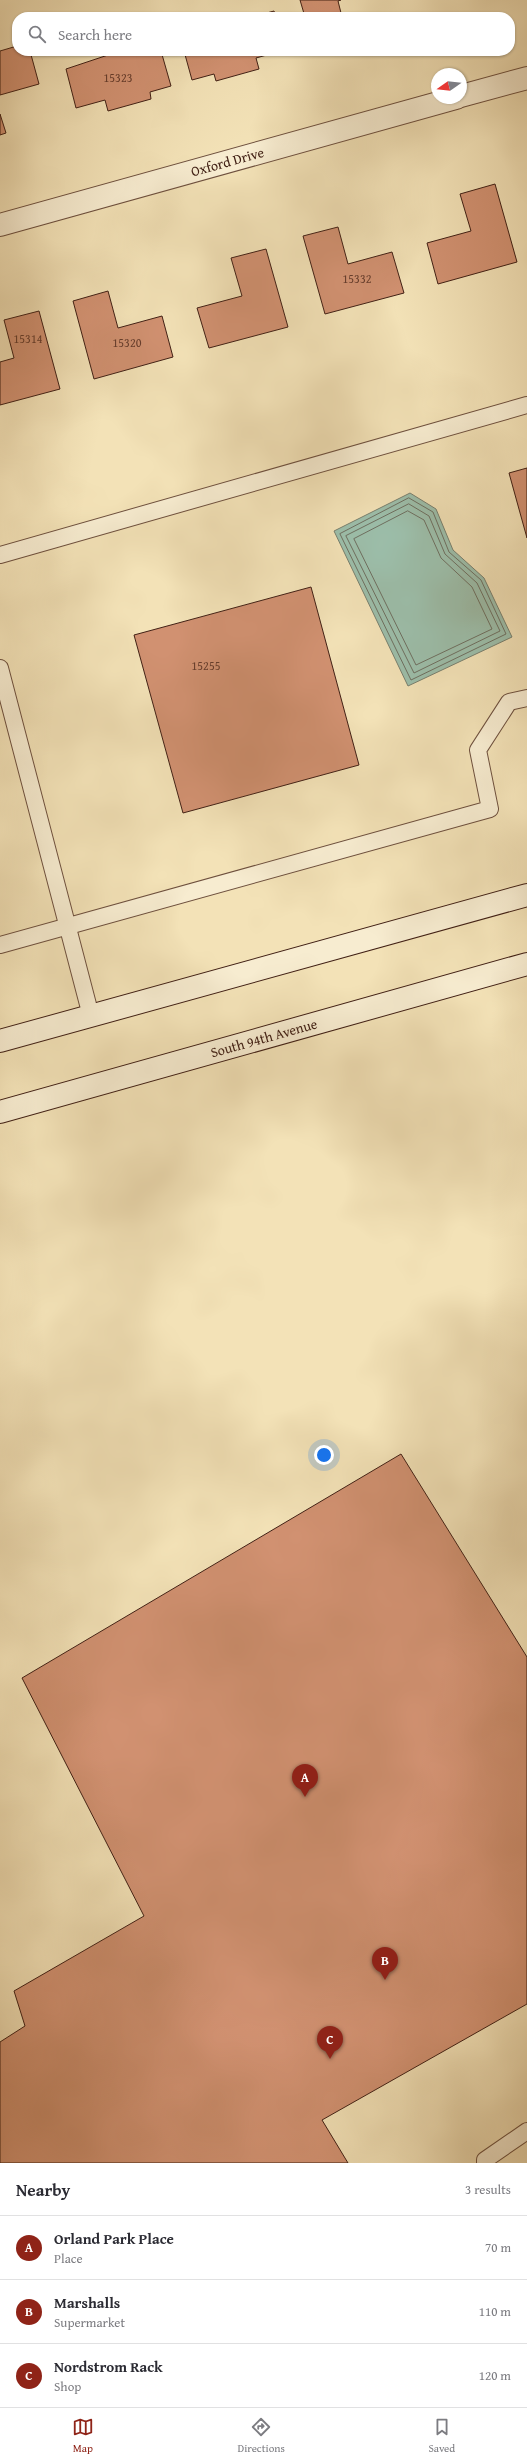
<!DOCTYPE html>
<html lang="en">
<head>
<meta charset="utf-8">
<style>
	:root { --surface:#fff; --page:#f2f2f3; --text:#2b2b33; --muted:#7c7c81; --line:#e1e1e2; --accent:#8f2418 }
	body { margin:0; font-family:"Gentium Book Plus",serif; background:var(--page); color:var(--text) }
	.compass { position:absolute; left:431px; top:68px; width:36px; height:36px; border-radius:50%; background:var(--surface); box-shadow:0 1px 3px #0004; rotate:256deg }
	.you { position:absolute; left:324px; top:1455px; width:14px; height:14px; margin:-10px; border:3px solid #fff; border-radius:50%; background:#1a73e8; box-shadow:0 0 0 6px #1a73e833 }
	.badge { display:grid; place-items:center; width:26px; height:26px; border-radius:50%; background:var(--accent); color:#fff; font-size:13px; font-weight:700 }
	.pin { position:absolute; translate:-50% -33px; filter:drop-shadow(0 1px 2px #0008) }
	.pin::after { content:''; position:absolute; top:21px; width:14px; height:12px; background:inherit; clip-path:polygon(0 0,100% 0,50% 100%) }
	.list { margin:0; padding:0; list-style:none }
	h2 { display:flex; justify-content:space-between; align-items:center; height:52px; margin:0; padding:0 16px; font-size:17px }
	h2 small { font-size:13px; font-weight:400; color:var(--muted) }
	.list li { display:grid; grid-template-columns:26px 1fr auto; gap:12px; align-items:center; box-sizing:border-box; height:64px; padding:0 16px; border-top:1px solid var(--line) }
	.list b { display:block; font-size:15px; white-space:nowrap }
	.list p { margin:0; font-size:13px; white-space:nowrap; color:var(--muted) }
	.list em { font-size:13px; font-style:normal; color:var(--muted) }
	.icon { flex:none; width:22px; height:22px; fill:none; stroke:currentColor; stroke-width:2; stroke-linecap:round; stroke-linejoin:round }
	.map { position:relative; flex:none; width:527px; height:2163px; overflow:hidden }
	.search { position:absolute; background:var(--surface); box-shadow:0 1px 3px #0004; left:12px; right:12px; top:12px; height:44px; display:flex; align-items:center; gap:10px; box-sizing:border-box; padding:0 14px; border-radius:16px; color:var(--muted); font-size:15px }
	.sheet { height:244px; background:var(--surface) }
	nav { display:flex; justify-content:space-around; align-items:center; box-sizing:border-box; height:56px; border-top:1px solid var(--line); background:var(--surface); font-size:11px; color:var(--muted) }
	nav a { display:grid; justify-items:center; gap:2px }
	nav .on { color:var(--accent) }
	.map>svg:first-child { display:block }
</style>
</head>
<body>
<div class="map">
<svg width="527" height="2163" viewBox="0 0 527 2163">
	<rect width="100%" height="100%" fill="#f3e2b7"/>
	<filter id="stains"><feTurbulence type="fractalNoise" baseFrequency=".005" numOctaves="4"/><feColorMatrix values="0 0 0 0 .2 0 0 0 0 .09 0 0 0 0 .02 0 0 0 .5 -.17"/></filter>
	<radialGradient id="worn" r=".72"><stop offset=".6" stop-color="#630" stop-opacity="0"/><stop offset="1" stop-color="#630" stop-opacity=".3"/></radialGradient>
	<path fill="#9cbeaa" stroke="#787f6e" d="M 410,493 L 436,509 L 453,550 L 484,578 L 512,637 L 408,686 L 334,531 Z"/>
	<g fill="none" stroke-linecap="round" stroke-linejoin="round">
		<g stroke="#6e6f60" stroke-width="1">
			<path d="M 409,498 L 433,512 L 449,552 L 481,580 L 506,634 L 411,680 L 340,534 Z"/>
			<path d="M 409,504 L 429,516 L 445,554 L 477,583 L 500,631 L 414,673 L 346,536 Z"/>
			<path d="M 408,511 L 424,520 L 441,558 L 472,587 L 492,629 L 416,665 L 354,539 Z"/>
		</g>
	</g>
	<g fill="#d19171" stroke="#412015">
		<path d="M 300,0 L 341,0 L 338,1 L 342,17 L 305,17 Z"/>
		<path d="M 274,11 L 276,17 L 252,17 Z"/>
		<path d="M 17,46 L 17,51 L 30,51 L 39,84 L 0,95 L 0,51 Z"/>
		<path d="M 120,51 L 161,51 L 171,86 L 150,92 L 151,99 L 108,111 L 105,100 L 76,108 L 66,69 Z"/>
		<path d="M 184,51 L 281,51 L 256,58 L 259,69 L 216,81 L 214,74 L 192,80 Z"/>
		<path d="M 0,114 L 6,133 L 0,135 Z"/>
		<path d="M 495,184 L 517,262 L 438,284 L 427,243 L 471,231 L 460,194 Z"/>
		<path d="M 338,227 L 348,264 L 392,252 L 404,293 L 325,314 L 303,236 Z"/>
		<path d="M 266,249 L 288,327 L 209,348 L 197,308 L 242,296 L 231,258 Z"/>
		<path d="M 108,291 L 118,328 L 162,316 L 173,357 L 94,379 L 73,301 Z"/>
		<path d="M 39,311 L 60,389 L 0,405 L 0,362 L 14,358 L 4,320 Z"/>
		<path d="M 527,468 L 527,538 L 509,473 Z"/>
		<path d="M 311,587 L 359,765 L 183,813 L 134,635 Z"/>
		<path d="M 401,1454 L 527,1657 L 527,2004 L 322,2120 L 348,2163 L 0,2163 L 0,2042 L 25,2026 L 14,1991 L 144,1916 L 22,1678 Z"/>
	</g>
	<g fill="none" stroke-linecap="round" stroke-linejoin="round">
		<defs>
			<g id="lane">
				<path d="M 0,555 L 527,405"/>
				<path d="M 0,668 L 91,1016"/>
				<path d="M 0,945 L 490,809 L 478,750 L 509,702 L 527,698"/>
				<path d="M 485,2163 L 485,2160 L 527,2131"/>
			</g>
			<g id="street">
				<path d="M 461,96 L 527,78"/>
				<path id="s1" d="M 0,225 L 456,98"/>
			</g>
			<g id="secondary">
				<path d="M 0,1041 L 527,895"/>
				<path id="s2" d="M 0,1112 L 527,964"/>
			</g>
		</defs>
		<use href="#lane" stroke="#6e503e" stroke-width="18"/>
		<use href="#street" stroke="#6e503e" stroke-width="24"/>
		<use href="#secondary" stroke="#412015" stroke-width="24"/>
		<use href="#lane" stroke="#f7ecd0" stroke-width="16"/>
		<use href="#street" stroke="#f7ecd0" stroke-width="22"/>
		<use href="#secondary" stroke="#f7ecd0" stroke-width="22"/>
	</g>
	<g text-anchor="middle" stroke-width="3" stroke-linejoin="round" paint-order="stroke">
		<g font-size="12" fill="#653c2c">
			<text x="118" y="82">15323</text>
			<text x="357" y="283">15332</text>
			<text x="28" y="343">15314</text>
			<text x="127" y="347">15320</text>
			<text x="206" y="670">15255</text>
		</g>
		<g font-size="14" fill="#412015" stroke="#f7ecd0">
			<text dy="5" stroke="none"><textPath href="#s1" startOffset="236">Oxford Drive</textPath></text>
			<text dy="5" stroke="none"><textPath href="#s2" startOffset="274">South 94th Avenue</textPath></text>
		</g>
	</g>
	<rect width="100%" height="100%" filter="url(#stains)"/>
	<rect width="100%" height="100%" fill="url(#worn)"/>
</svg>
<svg class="compass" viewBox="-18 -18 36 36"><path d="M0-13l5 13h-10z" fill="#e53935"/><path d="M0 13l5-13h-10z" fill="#7c7c81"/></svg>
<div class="you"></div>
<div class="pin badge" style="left:305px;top:1797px">A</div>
<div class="pin badge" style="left:385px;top:1980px">B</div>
<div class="pin badge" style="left:330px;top:2059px">C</div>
<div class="search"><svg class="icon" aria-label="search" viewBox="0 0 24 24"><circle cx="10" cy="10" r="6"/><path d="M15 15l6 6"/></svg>Search here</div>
</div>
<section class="sheet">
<h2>Nearby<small>3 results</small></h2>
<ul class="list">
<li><span class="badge">A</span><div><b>Orland Park Place</b><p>Place</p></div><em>70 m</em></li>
<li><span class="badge">B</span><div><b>Marshalls</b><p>Supermarket</p></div><em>110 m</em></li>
<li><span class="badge">C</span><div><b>Nordstrom Rack</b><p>Shop</p></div><em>120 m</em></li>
</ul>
</section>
<nav>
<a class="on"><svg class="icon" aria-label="map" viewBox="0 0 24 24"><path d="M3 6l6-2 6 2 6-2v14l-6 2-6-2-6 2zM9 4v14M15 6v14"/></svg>Map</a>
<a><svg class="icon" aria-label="directions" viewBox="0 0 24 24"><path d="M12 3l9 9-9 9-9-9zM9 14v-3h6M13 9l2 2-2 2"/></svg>Directions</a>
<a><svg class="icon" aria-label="saved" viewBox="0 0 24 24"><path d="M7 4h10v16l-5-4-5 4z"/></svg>Saved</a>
</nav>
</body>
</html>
